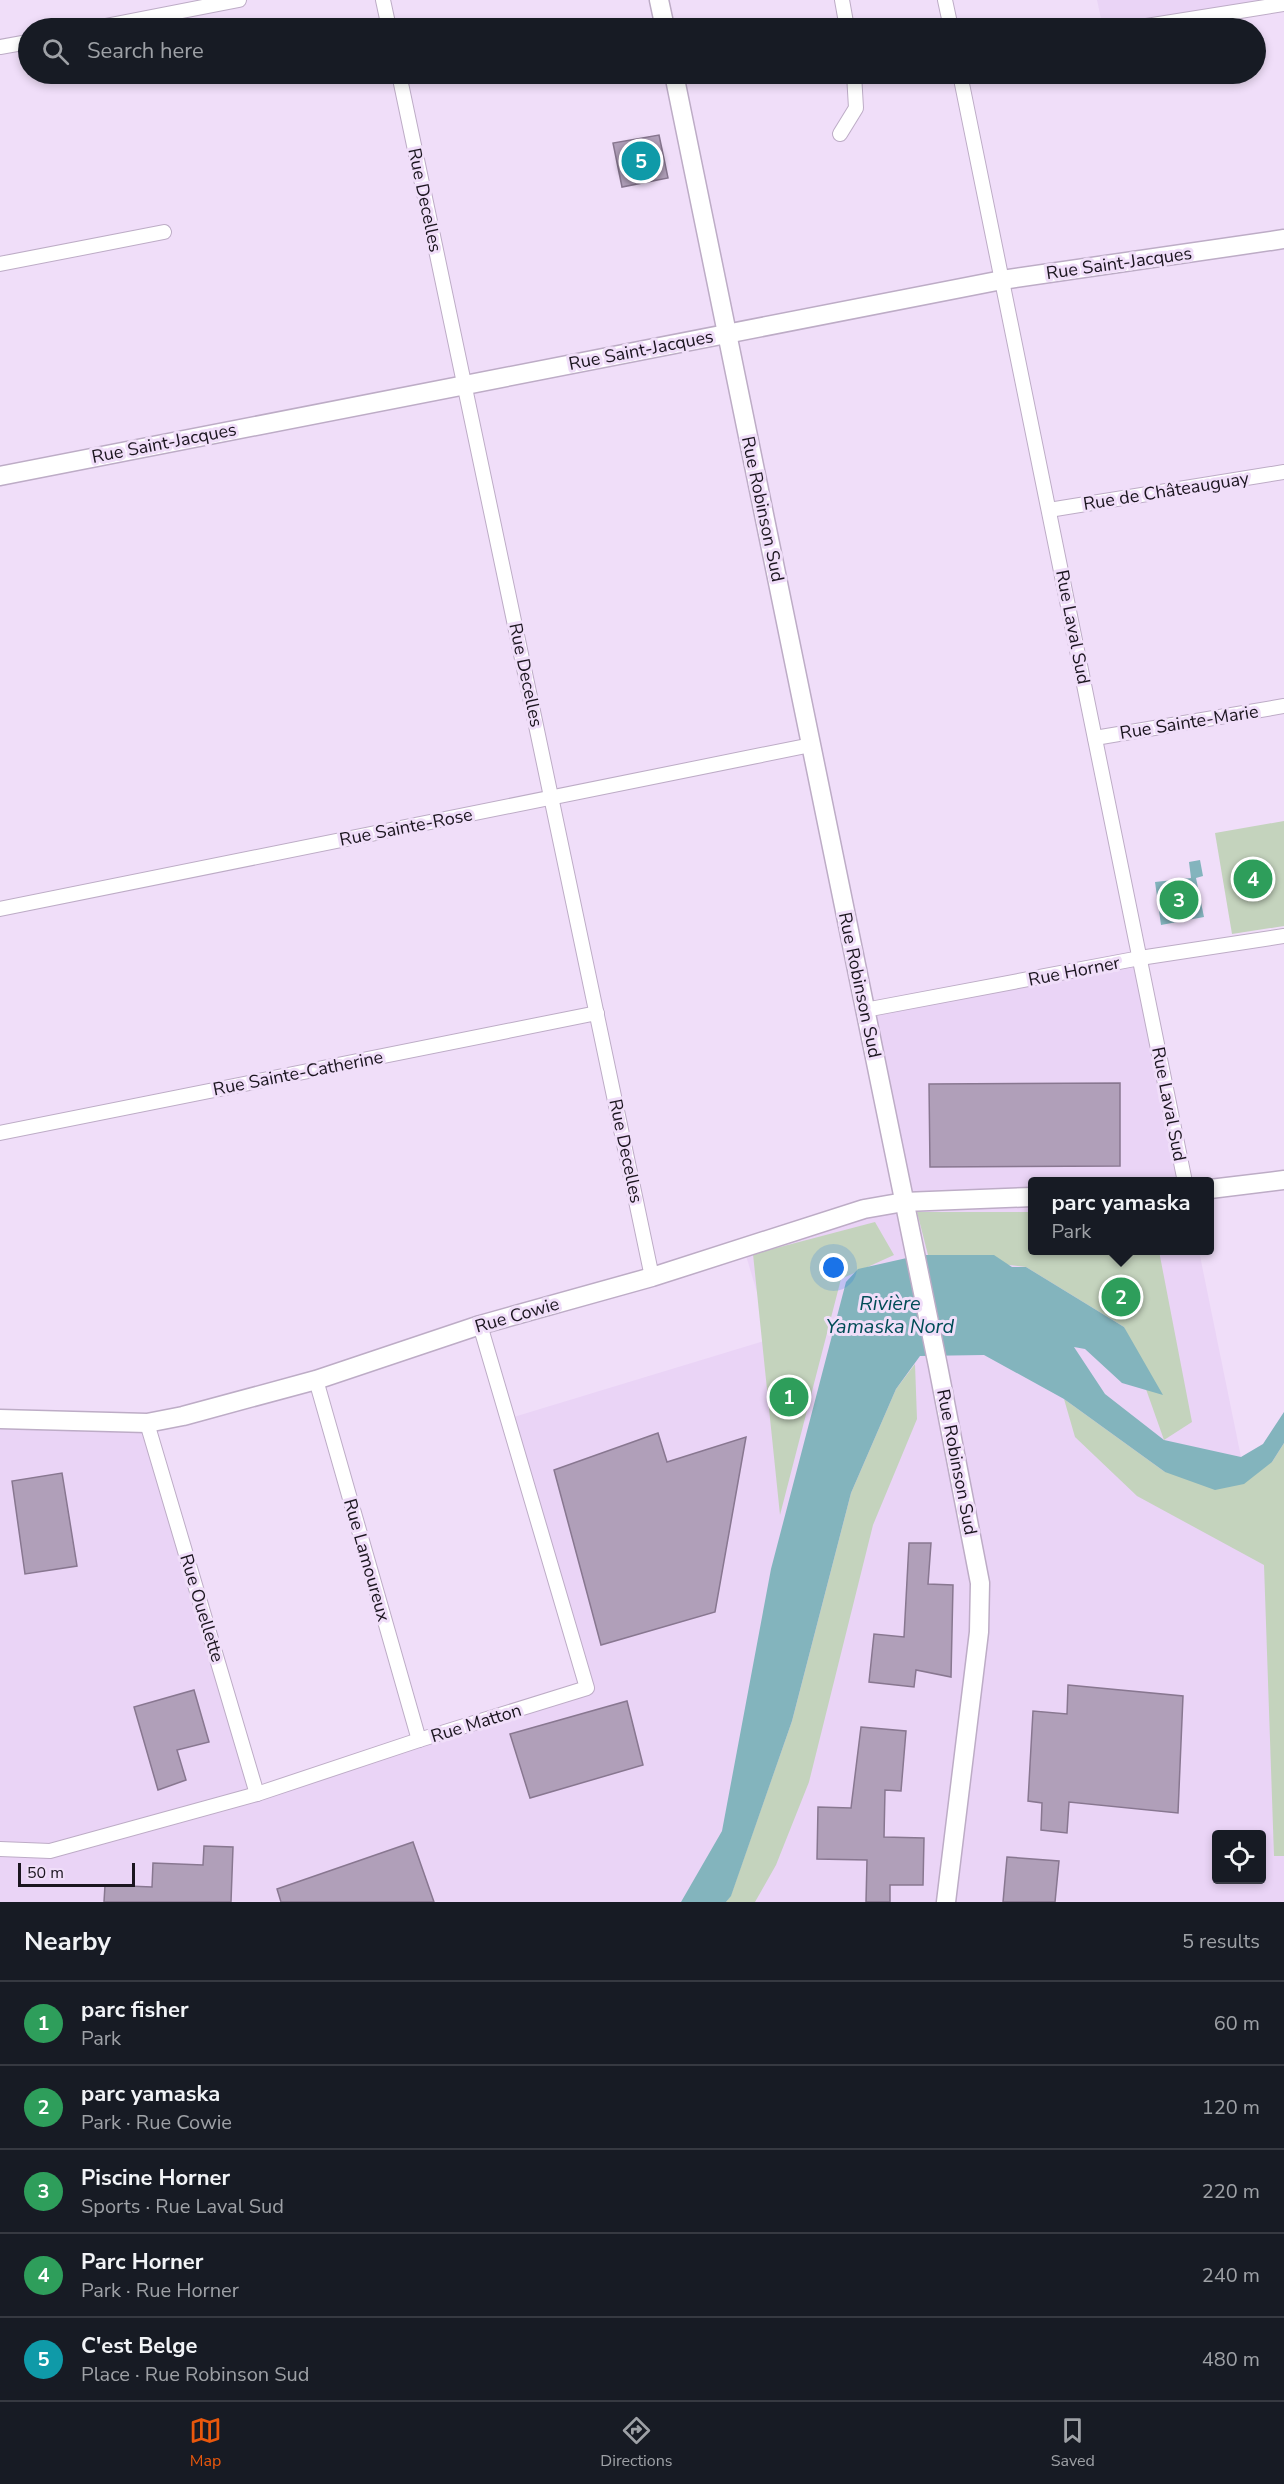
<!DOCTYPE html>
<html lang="en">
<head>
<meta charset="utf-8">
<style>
	:root { --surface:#171b24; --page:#20242c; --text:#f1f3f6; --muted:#9ea1a6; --line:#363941; --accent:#ea580c }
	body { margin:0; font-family:"Nunito Sans",sans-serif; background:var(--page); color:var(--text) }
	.controls { position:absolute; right:18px; bottom:18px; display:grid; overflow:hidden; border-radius:6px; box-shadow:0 3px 9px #0003 }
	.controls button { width:54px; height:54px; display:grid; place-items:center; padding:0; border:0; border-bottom:2px solid var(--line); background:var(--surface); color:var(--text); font:30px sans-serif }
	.scale { position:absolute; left:18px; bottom:15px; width:117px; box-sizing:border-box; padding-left:6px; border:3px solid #1b151f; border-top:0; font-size:16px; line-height:21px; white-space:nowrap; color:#1b151f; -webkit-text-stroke:4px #f0def9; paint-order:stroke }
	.you { position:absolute; left:834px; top:1268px; width:21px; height:21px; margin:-15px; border:4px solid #fff; border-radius:50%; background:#1a73e8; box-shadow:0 0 0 9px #1a73e833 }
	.badge { display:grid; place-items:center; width:39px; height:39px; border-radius:50%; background:var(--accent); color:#fff; font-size:20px; font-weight:700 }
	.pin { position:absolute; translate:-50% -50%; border:3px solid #fff; box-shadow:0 2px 6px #0006 }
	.popup { position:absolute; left:1028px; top:1177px; width:186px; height:78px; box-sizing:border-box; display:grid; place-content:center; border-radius:6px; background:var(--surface); filter:drop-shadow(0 2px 4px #0005); font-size:20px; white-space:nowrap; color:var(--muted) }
	.popup b { font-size:22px; color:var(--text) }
	.popup::after { content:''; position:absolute; left:50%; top:100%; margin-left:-12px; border:12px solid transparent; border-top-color:var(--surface) }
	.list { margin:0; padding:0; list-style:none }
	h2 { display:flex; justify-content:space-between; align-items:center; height:78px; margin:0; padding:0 24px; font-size:26px }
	h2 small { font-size:20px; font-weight:400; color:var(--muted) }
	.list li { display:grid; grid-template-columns:39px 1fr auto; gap:18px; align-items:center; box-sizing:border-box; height:84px; padding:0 24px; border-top:2px solid var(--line) }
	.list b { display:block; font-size:22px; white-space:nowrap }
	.list p { margin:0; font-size:20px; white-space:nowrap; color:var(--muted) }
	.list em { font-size:20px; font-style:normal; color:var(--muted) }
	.icon { flex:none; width:33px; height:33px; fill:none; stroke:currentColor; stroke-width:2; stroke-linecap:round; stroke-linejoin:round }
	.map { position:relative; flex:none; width:1284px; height:1902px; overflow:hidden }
	.search { position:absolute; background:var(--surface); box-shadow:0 3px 9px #0003; left:18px; right:18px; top:18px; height:66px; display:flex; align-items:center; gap:15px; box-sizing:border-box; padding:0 21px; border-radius:33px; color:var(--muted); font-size:22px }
	.sheet { height:498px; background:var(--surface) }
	nav { display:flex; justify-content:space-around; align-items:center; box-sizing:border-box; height:84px; border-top:2px solid var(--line); background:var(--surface); font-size:16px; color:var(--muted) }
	nav a { display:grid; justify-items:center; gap:3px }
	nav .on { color:var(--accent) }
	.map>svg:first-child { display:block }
</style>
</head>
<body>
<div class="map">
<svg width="1284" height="1902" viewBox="0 0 1284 1902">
	<rect width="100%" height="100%" fill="#f0def9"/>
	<g fill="#ead4f6" fill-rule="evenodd">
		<path d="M 1097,0 L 1284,0 L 1134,28 L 1103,28 Z"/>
		<path d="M 1140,958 L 1185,1181 L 1032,1182 L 1032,1250 L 1199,1251 L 1241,1457 L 1263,1444 L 1284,1412 L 1284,1902 L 0,1902 L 0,1419 L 147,1423 L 257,1794 L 587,1688 L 507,1419 L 771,1339 L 744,1249 L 904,1202 L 865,1010 ZM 1216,1834 L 1262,1834 L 1262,1880 L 1216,1880 Z"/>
	</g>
	<g fill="#c4d3bd">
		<path d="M 1284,821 L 1284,926 L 1232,934 L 1215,833 Z"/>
		<path d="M 917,1212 L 1032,1212 L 1032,1250 L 1159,1251 L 1192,1422 L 1164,1440 L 1124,1327 L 1026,1267 L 928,1255 Z"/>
		<path d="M 875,1222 L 894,1255 L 841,1279 L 780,1515 L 753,1254 Z"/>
		<path d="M 915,1364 L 917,1419 L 873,1525 L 809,1782 L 776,1865 L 755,1902 L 726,1902 L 731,1895 L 792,1721 L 851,1493 L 896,1389 Z"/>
		<path d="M 1064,1399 L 1165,1472 L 1272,1462 L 1284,1443 L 1284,1856 L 1274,1856 L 1264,1565 L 1137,1496 L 1075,1437 Z"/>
	</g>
	<g fill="#83b4bd">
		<path d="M 1200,860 L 1203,876 L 1196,878 L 1204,917 L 1161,925 L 1155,882 L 1191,878 L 1189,862 Z"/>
		<path d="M 920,1255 L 994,1255 L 1012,1267 L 1026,1267 L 1124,1327 L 1163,1395 L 1122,1383 L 1085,1349 L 1074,1347 L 1105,1394 L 1164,1440 L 1241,1457 L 1263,1444 L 1284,1412 L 1284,1443 L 1272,1462 L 1244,1484 L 1215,1490 L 1165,1472 L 1064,1399 L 984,1355 L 920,1356 L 896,1389 L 851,1493 L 792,1721 L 731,1896 L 726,1902 L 681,1902 L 722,1831 L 771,1569 L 846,1282 L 858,1269 Z"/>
	</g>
	<g fill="#b09fb9" stroke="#887790" stroke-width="1.5">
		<path d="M 659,135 L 668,178 L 622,187 L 613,143 Z"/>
		<path d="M 1120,1083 L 1120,1166 L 930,1167 L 929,1084 Z"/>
		<path d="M 658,1433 L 667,1462 L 746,1437 L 715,1612 L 601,1645 L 554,1470 Z"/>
		<path d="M 62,1473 L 77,1566 L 25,1574 L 12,1481 Z"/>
		<path d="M 909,1543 L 931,1543 L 928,1584 L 953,1585 L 951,1677 L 916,1670 L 914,1687 L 869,1682 L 874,1634 L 904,1637 Z"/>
		<path d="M 1068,1685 L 1183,1696 L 1178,1813 L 1069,1802 L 1067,1833 L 1041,1830 L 1042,1803 L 1028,1801 L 1033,1711 L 1067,1714 Z"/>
		<path d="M 194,1690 L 209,1742 L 177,1750 L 186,1780 L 158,1790 L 134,1707 Z"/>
		<path d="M 627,1701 L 643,1765 L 530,1798 L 510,1734 Z"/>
		<path d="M 861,1727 L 906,1731 L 901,1791 L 885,1790 L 884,1837 L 924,1838 L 923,1885 L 890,1885 L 890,1902 L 866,1902 L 867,1860 L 817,1859 L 818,1807 L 851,1808 Z"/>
		<path d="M 413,1842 L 434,1902 L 281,1902 L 277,1889 Z"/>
		<path d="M 204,1846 L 233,1847 L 231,1902 L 104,1902 L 105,1885 L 152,1887 L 153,1863 L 203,1865 Z"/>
		<path d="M 1007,1857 L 1059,1861 L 1055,1902 L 1003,1902 Z"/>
	</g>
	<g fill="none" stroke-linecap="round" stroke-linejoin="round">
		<defs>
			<g id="street">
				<path d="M 383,0 L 389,28"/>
				<path d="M 842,0 L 847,28"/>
				<path d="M 945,0 L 951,28"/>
				<path d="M 95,28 L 239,0"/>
				<path d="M 1134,28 L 1284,4"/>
				<path d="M 0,47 L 28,42"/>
				<path d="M 399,74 L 652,1277"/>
				<path d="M 960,74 L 1185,1182"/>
				<path d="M 840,134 L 856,108 L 854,74"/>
				<path d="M 0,264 L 164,232"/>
				<path d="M 1049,510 L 1284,472"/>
				<path d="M 1095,738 L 1284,706"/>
				<path d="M 0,909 L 811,745"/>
				<path d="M 865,1010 L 1140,958 L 1284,936"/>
				<path d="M 0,1133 L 597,1013"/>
				<path d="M 316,1380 L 419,1740"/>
				<path d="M 147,1423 L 257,1794"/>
				<path d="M 0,1849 L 50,1851 L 257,1794 L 419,1740 L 587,1688 L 480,1325"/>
			</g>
			<g id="secondary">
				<path d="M 659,0 L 665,28"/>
				<path d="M 674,74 L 938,1366 L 980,1583 L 979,1632 L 946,1902"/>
				<path d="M 0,476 L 1002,280 L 1284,239"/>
				<path d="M 1210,1189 L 1284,1180"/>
				<path d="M 0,1419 L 147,1423 L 183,1416 L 316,1380 L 480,1325 L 652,1277 L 864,1209 L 904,1202 L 1032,1197"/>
			</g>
		</defs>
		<use href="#street" stroke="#bdacc6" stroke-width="16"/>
		<use href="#secondary" stroke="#bdacc6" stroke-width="21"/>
		<use href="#street" stroke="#fff" stroke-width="14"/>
		<use href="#secondary" stroke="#fff" stroke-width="18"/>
	</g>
	<g text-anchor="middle" stroke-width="6" stroke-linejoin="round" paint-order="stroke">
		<g font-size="18" fill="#1b151f" stroke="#f0def9">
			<text transform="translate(425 200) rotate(78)" y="6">Rue Decelles</text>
			<text transform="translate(1119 263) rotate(-8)" y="6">Rue Saint-Jacques</text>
			<text transform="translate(641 350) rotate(-11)" y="6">Rue Saint-Jacques</text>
			<text transform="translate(164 443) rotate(-11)" y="6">Rue Saint-Jacques</text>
			<text transform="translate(1166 491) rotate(-9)" y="6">Rue de Châteauguay</text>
			<text transform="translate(763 509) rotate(78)" y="6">Rue Robinson Sud</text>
			<text transform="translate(1073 627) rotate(79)" y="6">Rue Laval Sud</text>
			<text transform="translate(526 675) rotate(78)" y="6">Rue Decelles</text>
			<text transform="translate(1189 722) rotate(-9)" y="6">Rue Sainte-Marie</text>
			<text transform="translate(406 827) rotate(-11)" y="6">Rue Sainte-Rose</text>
			<text transform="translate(1074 971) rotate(-11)" y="6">Rue Horner</text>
			<text transform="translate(860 985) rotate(78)" y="6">Rue Robinson Sud</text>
			<text transform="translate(298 1073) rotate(-11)" y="6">Rue Sainte-Catherine</text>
			<text transform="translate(1169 1104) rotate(79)" y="6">Rue Laval Sud</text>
			<text transform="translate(626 1151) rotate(78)" y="6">Rue Decelles</text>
			<text transform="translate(517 1315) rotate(-16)" y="6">Rue Cowie</text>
			<text transform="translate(957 1462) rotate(79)" y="6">Rue Robinson Sud</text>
			<text transform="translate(367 1560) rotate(74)" y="6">Rue Lamoureux</text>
			<text transform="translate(202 1608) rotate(73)" y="6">Rue Ouellette</text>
			<text transform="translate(476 1723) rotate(-17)" y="6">Rue Matton</text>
		</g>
		<g font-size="20" font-style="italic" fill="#004c56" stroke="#f0def9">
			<text x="890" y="1310">Rivière<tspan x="890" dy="23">Yamaska Nord</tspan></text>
		</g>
	</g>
</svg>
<div class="controls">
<button><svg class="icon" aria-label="locate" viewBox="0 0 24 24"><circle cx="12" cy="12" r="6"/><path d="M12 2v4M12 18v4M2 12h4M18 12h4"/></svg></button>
</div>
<div class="scale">50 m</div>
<div class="you"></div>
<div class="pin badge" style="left:789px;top:1397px;background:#2e9e5b">1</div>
<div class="pin badge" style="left:1121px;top:1297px;background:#2e9e5b">2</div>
<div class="popup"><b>parc yamaska</b>Park</div>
<div class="pin badge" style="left:1179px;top:900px;background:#2e9e5b">3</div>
<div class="pin badge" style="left:1253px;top:879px;background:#2e9e5b">4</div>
<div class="pin badge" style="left:641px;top:161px;background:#0f9aa8">5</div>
<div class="search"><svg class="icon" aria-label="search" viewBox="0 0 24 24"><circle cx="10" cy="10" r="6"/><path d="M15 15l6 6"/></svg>Search here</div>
</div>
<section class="sheet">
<h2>Nearby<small>5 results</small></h2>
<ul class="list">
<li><span class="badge" style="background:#2e9e5b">1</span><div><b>parc fisher</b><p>Park</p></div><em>60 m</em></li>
<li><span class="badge" style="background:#2e9e5b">2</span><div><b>parc yamaska</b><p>Park · Rue Cowie</p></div><em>120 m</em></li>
<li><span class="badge" style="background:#2e9e5b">3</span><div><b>Piscine Horner</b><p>Sports · Rue Laval Sud</p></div><em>220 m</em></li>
<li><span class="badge" style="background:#2e9e5b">4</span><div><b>Parc Horner</b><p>Park · Rue Horner</p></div><em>240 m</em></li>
<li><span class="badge" style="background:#0f9aa8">5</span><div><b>C'est Belge</b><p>Place · Rue Robinson Sud</p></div><em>480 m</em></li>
</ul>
</section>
<nav>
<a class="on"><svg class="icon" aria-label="map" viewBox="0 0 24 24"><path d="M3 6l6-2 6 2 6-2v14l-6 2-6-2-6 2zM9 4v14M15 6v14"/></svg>Map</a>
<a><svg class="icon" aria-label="directions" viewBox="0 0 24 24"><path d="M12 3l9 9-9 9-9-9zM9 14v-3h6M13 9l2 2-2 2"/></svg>Directions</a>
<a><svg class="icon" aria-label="saved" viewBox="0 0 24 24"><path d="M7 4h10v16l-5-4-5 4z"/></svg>Saved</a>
</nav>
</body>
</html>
